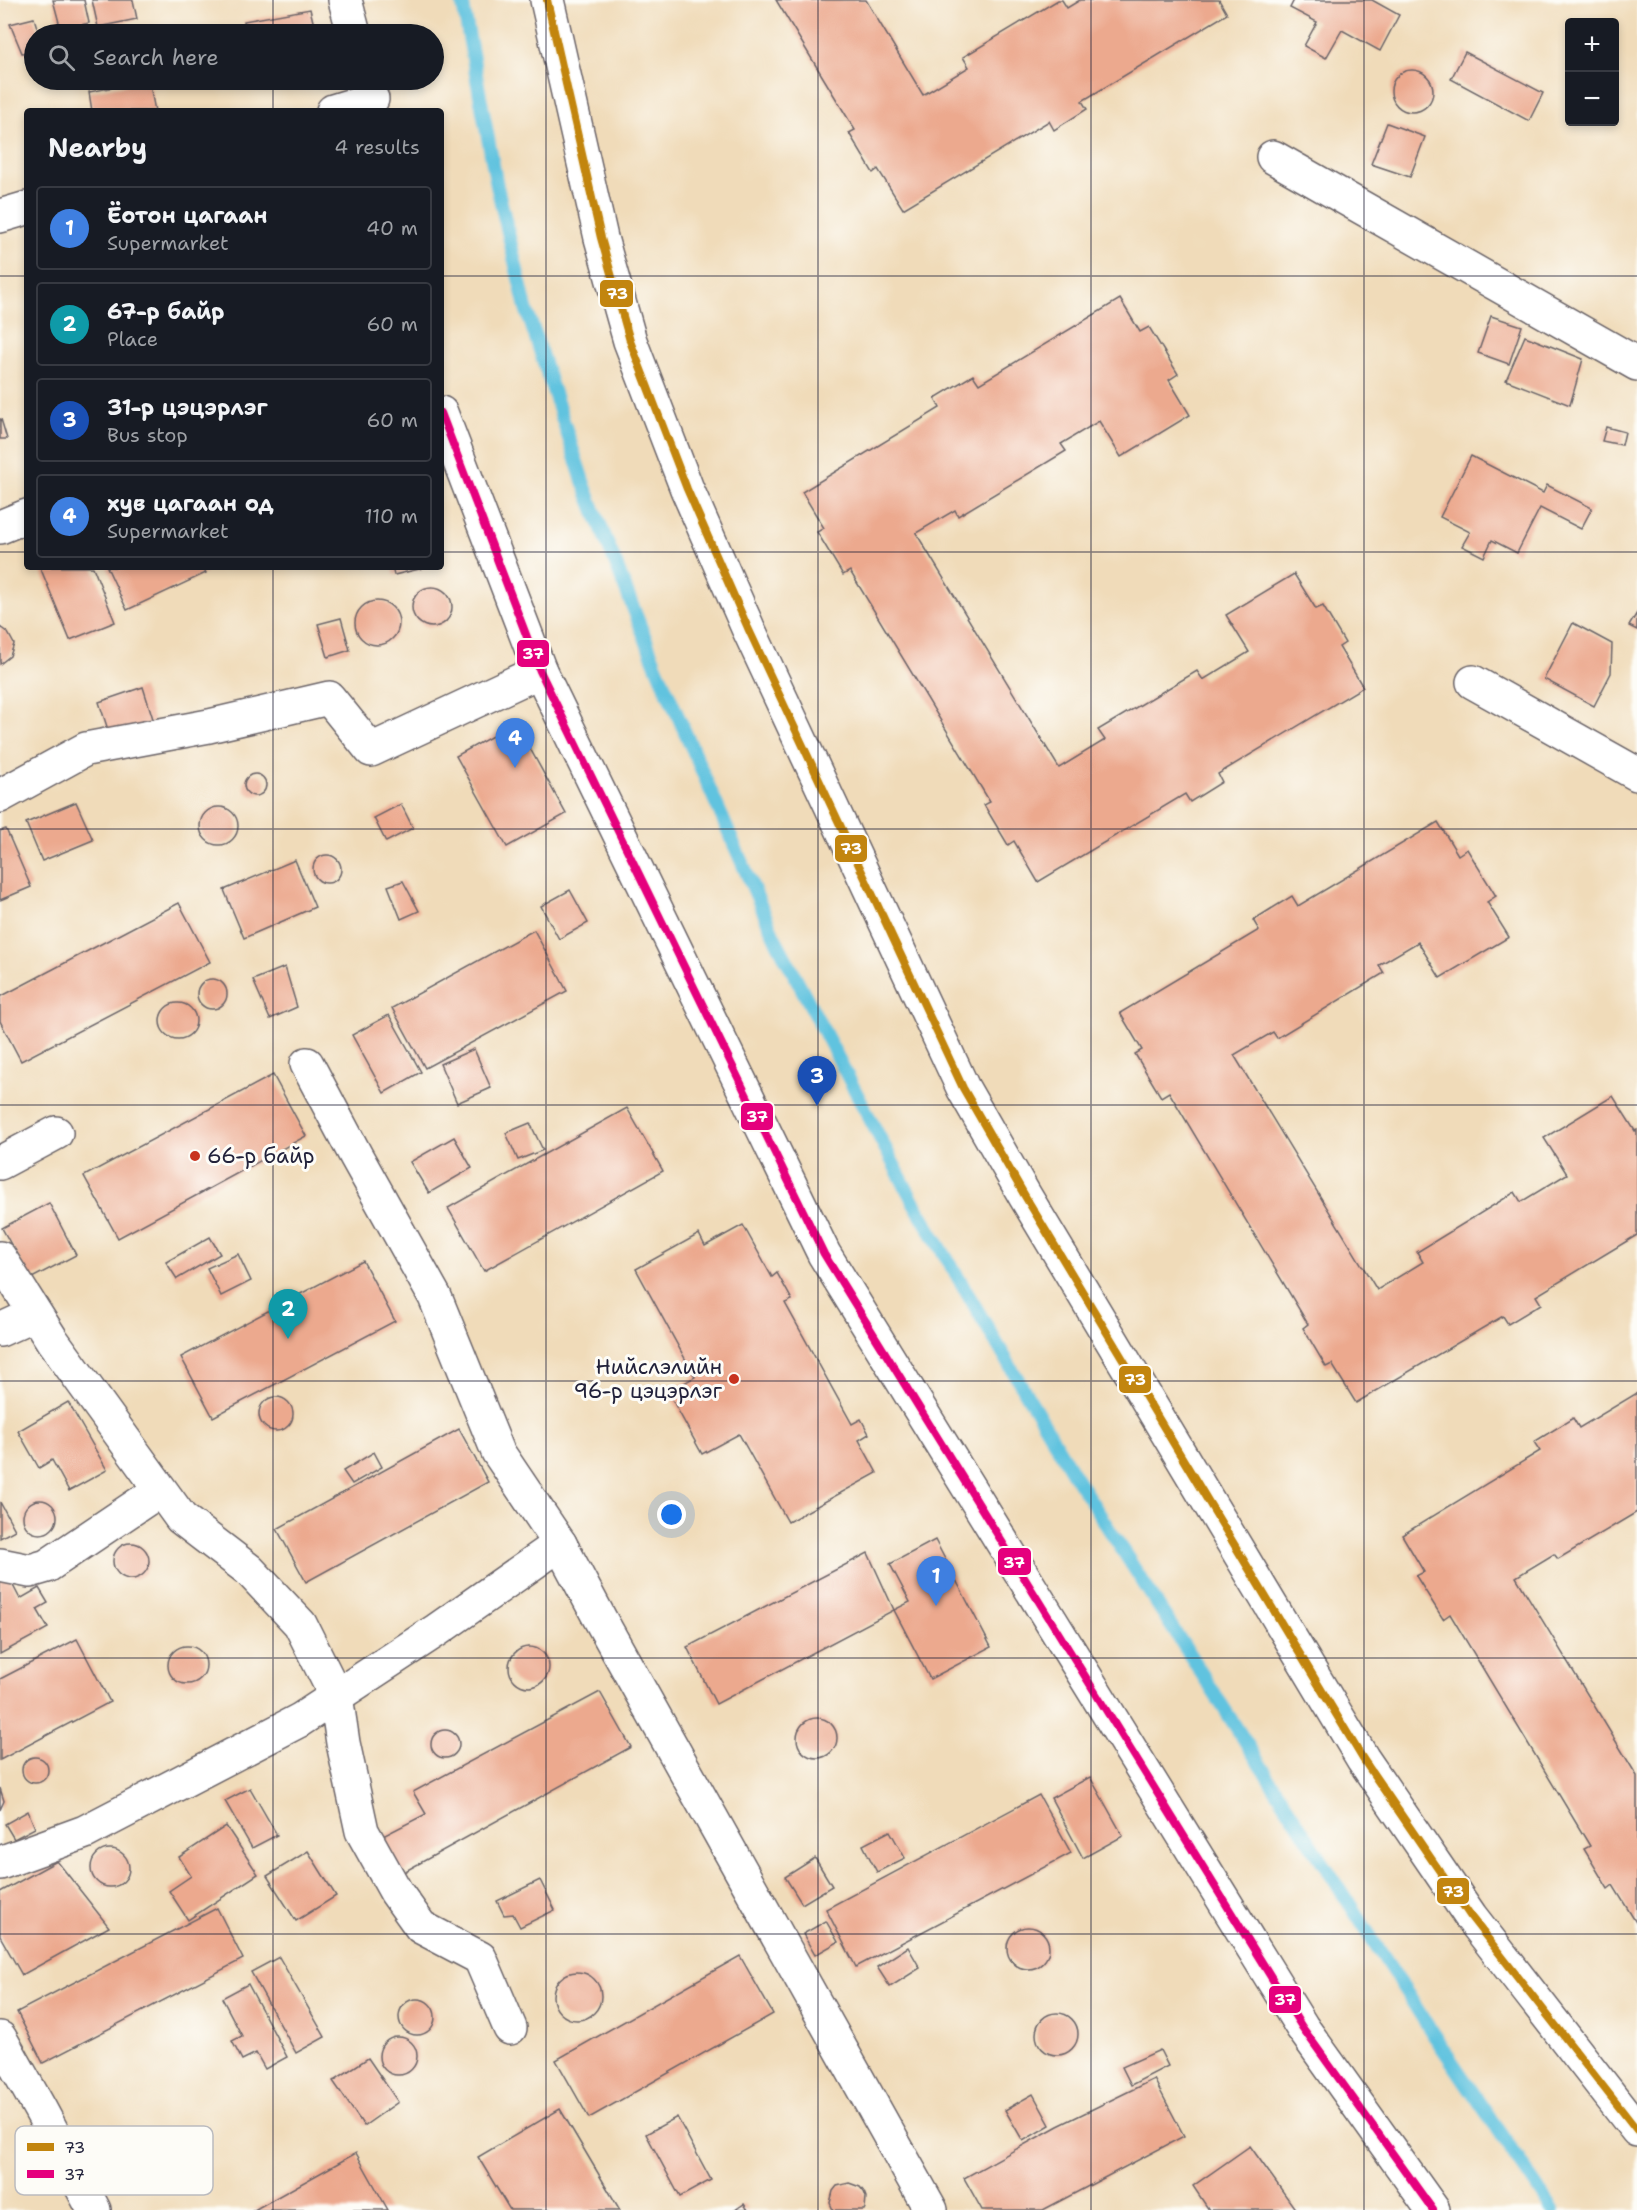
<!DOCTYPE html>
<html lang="en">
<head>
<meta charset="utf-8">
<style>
	:root { --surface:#171b24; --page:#20242c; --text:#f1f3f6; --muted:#9ea1a6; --line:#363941; --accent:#c8321e }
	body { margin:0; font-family:"Shantell Sans",sans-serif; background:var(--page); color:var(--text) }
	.controls { position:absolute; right:18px; top:18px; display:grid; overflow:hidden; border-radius:6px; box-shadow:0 3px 9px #0003 }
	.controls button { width:54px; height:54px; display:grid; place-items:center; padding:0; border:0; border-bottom:2px solid var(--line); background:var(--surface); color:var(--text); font:30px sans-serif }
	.you { position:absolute; left:672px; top:1515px; width:21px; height:21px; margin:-15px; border:4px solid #fff; border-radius:50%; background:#1a73e8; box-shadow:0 0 0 9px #1a73e833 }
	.badge { display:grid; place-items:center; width:39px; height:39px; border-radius:50%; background:var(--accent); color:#fff; font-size:20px; font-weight:700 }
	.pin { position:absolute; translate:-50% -50px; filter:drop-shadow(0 2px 3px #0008) }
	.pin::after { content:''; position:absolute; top:32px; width:21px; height:18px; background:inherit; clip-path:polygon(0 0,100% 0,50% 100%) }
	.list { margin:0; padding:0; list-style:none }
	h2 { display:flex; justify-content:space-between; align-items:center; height:78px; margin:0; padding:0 24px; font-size:26px }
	h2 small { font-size:20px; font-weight:400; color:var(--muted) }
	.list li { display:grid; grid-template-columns:39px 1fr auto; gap:18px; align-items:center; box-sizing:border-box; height:84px; margin:0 12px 12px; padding:0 12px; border:2px solid var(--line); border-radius:6px }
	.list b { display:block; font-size:22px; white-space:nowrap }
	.list p { margin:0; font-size:20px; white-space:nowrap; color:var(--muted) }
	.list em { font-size:20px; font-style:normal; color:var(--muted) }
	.icon { flex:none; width:33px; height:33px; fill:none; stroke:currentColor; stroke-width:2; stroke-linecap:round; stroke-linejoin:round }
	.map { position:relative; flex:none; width:1637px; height:2210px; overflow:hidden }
	.search { position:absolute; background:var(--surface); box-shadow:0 3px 9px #0003; left:24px; top:24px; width:420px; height:66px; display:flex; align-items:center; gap:15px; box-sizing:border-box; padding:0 21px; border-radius:33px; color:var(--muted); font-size:22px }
	.panel { position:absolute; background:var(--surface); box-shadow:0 3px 9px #0003; left:24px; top:108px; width:420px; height:462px; border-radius:6px }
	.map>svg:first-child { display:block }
</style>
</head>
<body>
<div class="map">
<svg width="1637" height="2210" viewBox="0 0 1637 2210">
	<rect width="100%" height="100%" fill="#fdfcf7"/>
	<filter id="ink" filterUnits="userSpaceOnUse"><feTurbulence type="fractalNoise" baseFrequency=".0167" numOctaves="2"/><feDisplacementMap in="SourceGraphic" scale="12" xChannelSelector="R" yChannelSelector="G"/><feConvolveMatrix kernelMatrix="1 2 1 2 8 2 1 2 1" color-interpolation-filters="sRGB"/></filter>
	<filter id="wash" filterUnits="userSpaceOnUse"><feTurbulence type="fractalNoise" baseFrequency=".008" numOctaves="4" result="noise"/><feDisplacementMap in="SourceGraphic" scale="24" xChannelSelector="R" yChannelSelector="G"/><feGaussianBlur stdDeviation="1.35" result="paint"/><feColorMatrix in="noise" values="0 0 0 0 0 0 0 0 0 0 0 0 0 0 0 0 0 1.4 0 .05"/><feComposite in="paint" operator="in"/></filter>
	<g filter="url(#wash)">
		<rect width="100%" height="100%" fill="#f0dbb9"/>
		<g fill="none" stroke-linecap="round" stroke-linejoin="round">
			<path stroke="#61c3df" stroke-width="14" d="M 462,0 L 497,186 L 526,308 L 584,484 L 657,668 L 774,936 L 913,1201 L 1073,1473 L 1433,2034 L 1553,2210"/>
		</g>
		<g id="blocks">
			<g fill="#eca98e">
				<path d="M 53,0 L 84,0 L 89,23 L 61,30 Z"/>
				<path d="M 92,0 L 133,0 L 137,19 L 98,27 Z"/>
				<path d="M 776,0 L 866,0 L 923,95 L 969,67 L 963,57 L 1058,0 L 1062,0 L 1067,8 L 1080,0 L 1219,0 L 1227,14 L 1082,101 L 1087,109 L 1054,130 L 1049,121 L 903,209 L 878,169 L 873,173 L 849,133 L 855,130 Z"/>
				<path d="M 1294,0 L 1372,0 L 1399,15 L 1380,51 L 1342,30 L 1326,58 L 1304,46 L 1317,22 L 1290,8 Z"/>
				<path d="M 310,9 L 316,34 L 246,34 L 244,21 Z"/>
				<path d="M 34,18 L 39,34 L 34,34 L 34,52 L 22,53 L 10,24 Z"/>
				<path d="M 1465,52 L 1543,93 L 1529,121 L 1451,79 Z"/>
				<circle cx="1412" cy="91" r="21"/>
				<path d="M 149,80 L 155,111 L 92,111 L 89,92 Z"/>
				<path d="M 1387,123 L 1425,137 L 1410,177 L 1371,164 Z"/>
				<path d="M 1120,299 L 1140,332 L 1149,327 L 1178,374 L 1169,380 L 1190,415 L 1121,457 L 1099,421 L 1061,444 L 1066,451 L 958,516 L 955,510 L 916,533 L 1059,768 L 1105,740 L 1098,730 L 1197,671 L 1203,680 L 1249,652 L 1226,615 L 1294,574 L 1316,609 L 1323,606 L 1345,643 L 1339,647 L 1363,687 L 1218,774 L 1222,782 L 1190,802 L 1185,794 L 1038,882 L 1014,841 L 1008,845 L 984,805 L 990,802 L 850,571 L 843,575 L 817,532 L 824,528 L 802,492 L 940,408 L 935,398 L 973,375 L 979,384 Z"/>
				<path d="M 1491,316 L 1522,326 L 1509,364 L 1478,353 Z"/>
				<path d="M 1525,336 L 1583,359 L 1570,405 L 1506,380 Z"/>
				<path d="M 0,419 L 1,419 L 7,439 L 0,439 Z"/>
				<path d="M 1606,427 L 1625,432 L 1622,445 L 1602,441 Z"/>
				<path d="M 1471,456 L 1543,493 L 1547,485 L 1592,508 L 1581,529 L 1540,508 L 1517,553 L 1492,540 L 1484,557 L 1462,546 L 1470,532 L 1440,517 Z"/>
				<path d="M 40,567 L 93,567 L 115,622 L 70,640 Z"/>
				<path d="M 107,567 L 203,567 L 206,573 L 127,610 Z"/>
				<path d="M 392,567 L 422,567 L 423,568 L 394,575 Z"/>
				<circle cx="432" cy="607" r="20"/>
				<circle cx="377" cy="623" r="22"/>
				<path d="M 1637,613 L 1637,630 L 1629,626 Z"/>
				<path d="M 341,618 L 350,650 L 328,657 L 318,624 Z"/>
				<path d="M 1573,623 L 1612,644 L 1611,673 L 1594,706 L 1544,679 Z"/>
				<path d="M 0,627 L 8,633 L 14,644 L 10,656 L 0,664 Z"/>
				<path d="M 143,687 L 154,722 L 110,736 L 99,702 Z"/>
				<path d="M 516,723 L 566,814 L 507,847 L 456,756 Z"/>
				<circle cx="255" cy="785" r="11"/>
				<path d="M 76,802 L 93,840 L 42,861 L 26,823 Z"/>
				<path d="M 401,804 L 413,828 L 386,842 L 374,818 Z"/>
				<circle cx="219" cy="826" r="19"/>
				<path d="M 1438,822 L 1458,855 L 1467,849 L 1496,896 L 1487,902 L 1509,937 L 1440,978 L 1418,942 L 1379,965 L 1384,973 L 1277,1038 L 1273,1032 L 1234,1055 L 1377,1290 L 1423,1262 L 1417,1252 L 1515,1192 L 1521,1202 L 1567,1174 L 1544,1138 L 1613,1096 L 1635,1131 L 1637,1130 L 1637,1235 L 1536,1296 L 1541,1304 L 1508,1324 L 1503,1316 L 1356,1403 L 1332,1364 L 1326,1367 L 1303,1328 L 1308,1324 L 1169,1092 L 1161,1097 L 1135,1054 L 1142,1050 L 1120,1013 L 1259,930 L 1253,920 L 1292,896 L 1298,906 Z"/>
				<path d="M 6,829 L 31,887 L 0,900 L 0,831 Z"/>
				<circle cx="327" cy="869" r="14"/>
				<path d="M 295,860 L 315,907 L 244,938 L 224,890 Z"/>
				<path d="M 403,881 L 419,911 L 401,919 L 388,886 Z"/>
				<path d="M 570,890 L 588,923 L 559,939 L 541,906 Z"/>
				<path d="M 179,903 L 210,962 L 21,1061 L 0,1021 L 0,997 Z"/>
				<path d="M 534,930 L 567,991 L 425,1068 L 392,1008 Z"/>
				<path d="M 285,967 L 297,1007 L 270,1019 L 253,980 Z"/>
				<circle cx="212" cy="994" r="15"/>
				<circle cx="178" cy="1021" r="18"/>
				<path d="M 389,1015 L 421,1072 L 384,1093 L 352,1035 Z"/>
				<path d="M 474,1049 L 491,1088 L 457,1103 L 440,1064 Z"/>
				<path d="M 273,1075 L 306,1136 L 118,1238 L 84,1176 Z"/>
				<path d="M 627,1108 L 663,1171 L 484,1271 L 448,1208 Z"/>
				<path d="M 530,1123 L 543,1150 L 518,1160 L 506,1133 Z"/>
				<path d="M 454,1137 L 472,1168 L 429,1193 L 410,1162 Z"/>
				<path d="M 49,1203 L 76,1255 L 30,1279 L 2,1228 Z"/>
				<path d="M 743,1225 L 772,1277 L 777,1273 L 792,1300 L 785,1303 L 852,1424 L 861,1419 L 869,1434 L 859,1440 L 877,1473 L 788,1522 L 739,1434 L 702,1454 L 668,1392 L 695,1377 L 636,1269 L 699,1234 L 705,1246 Z"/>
				<path d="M 210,1237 L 220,1254 L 177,1279 L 166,1262 Z"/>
				<path d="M 238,1254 L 251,1281 L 221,1296 L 207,1268 Z"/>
				<path d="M 363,1261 L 395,1321 L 213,1417 L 181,1357 Z"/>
				<path d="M 1637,1393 L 1637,1512 L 1558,1559 L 1554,1554 L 1516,1577 L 1637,1776 L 1637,1924 L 1613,1885 L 1608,1889 L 1584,1849 L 1590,1846 L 1450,1614 L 1443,1619 L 1416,1576 L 1424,1572 L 1402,1535 L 1540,1451 L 1534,1442 L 1573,1418 L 1579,1428 Z"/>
				<circle cx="276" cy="1414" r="17"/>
				<path d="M 68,1402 L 107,1470 L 69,1491 L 52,1460 L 39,1468 L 18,1431 Z"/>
				<path d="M 459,1429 L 488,1482 L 306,1582 L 277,1529 Z"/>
				<path d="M 374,1452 L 382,1467 L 352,1484 L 343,1471 Z"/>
				<circle cx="40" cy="1517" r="17"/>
				<path d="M 0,1502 L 15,1530 L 0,1538 Z"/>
				<path d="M 935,1540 L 991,1647 L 930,1679 L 894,1610 L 910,1602 L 890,1564 Z"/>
				<circle cx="131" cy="1561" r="18"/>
				<path d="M 868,1553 L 894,1610 L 716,1704 L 687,1647 Z"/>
				<path d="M 7,1574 L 20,1599 L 39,1588 L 48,1603 L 37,1609 L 48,1628 L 0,1654 L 0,1578 Z"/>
				<path d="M 77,1639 L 110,1702 L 0,1760 L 0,1679 Z"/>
				<circle cx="187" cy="1665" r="19"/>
				<circle cx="529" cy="1667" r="20"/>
				<path d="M 600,1692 L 631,1747 L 402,1873 L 381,1837 L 426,1814 L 413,1792 Z"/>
				<circle cx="817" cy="1738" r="20"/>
				<circle cx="445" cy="1744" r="14"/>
				<circle cx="35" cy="1770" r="13"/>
				<path d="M 1090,1777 L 1123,1836 L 1083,1858 L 1051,1798 Z"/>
				<path d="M 0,1788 L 4,1801 L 0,1810 Z"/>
				<path d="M 250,1788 L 277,1835 L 252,1848 L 225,1801 Z"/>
				<path d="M 1039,1795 L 1071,1853 L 856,1967 L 826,1909 Z"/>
				<path d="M 28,1811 L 35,1828 L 14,1839 L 5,1824 Z"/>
				<path d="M 226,1826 L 258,1874 L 188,1920 L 169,1891 L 191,1876 L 179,1857 Z"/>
				<path d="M 890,1831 L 905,1858 L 877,1872 L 863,1845 Z"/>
				<circle cx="110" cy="1868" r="19"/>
				<path d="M 308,1851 L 336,1896 L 296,1921 L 267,1876 Z"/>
				<path d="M 815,1858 L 832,1886 L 802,1904 L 785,1877 Z"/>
				<path d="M 57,1861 L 109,1927 L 22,1975 L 0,1936 L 0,1892 Z"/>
				<path d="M 540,1880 L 555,1910 L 520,1927 L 513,1914 L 504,1915 L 497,1901 Z"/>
				<path d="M 217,1908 L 243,1959 L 43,2063 L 17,2012 Z"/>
				<path d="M 826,1921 L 838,1942 L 815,1955 L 803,1934 Z"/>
				<circle cx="1028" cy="1948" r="21"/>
				<path d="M 908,1947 L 920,1968 L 890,1987 L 877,1967 Z"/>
				<path d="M 740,1956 L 773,2014 L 589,2118 L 556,2060 Z"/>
				<path d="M 279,1957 L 325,2037 L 296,2053 L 251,1972 Z"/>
				<circle cx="577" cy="1996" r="24"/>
				<path d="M 248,1984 L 287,2057 L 265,2069 L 256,2053 L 242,2060 L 232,2041 L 242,2036 L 222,1998 Z"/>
				<circle cx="417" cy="2017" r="18"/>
				<circle cx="1057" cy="2034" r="21"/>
				<circle cx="398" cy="2056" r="19"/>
				<path d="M 1160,2050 L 1168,2066 L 1131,2085 L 1122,2067 Z"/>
				<path d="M 368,2058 L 398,2102 L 364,2126 L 333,2081 Z"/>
				<path d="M 1154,2079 L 1184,2136 L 1043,2210 L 982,2210 L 964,2178 L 1058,2126 Z"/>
				<path d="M 1033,2094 L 1050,2125 L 1023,2141 L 1005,2110 Z"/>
				<path d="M 560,2109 L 620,2210 L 510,2210 L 478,2157 Z"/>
				<path d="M 677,2117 L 711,2180 L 680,2197 L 646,2134 Z"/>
				<path d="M 1250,2146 L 1296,2210 L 1209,2210 L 1193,2186 Z"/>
				<path d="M 356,2153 L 388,2210 L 254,2210 Z"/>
				<path d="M 849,2183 L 860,2187 L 864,2192 L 866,2197 L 865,2208 L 864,2210 L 833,2210 L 830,2203 L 833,2191 L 837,2186 Z"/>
				<path d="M 744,2204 L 748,2210 L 735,2210 Z"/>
			</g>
		</g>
	</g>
	<g filter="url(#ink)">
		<use href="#blocks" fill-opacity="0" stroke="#6a6367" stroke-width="1.5"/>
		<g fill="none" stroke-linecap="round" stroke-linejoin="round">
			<defs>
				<g id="minor">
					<path d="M 345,0 L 354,34"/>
					<path d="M 547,0 L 601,238 L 630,341 L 687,489 L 748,628 L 963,1088 L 1025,1196 L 1363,1759 L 1471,1917 L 1637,2130"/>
					<path d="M 333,111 L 372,99"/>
					<path d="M 1273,157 L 1637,364"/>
					<path d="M 0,216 L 27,208"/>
					<path d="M 441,413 L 540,671 L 824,1254 L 1302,2027 L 1433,2210"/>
					<path d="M 0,527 L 27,516"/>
					<path d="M 1473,682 L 1637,774"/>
					<path d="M 0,796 L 86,749 L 209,726 L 329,698 L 371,750 L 540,671"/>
					<path d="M 307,1064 L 356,1156 L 435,1297 L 498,1452 L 560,1544 L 600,1619 L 931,2210"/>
					<path d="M 0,1163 L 56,1133"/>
					<path d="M 0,1258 L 52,1340 L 181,1518 L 249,1570 L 300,1624 L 336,1696 L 343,1743 L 362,1831 L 396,1892 L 421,1927 L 480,1958 L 510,2028"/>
					<path d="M 0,1330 L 35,1314"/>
					<path d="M 0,1565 L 30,1571 L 47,1566 L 160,1490"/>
					<path d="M 0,1863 L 85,1832 L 300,1720 L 437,1630 L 560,1544"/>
					<path d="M 0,2038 L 40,2109 L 94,2210"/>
				</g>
			</defs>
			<use href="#minor" stroke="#6a6367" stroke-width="36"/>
			<use href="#minor" stroke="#fff" stroke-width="33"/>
			<defs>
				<path id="bus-1" d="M 547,0 L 601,238 L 630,341 L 687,489 L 748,628 L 963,1088 L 1025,1196 L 1363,1759 L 1471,1917 L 1637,2130"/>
				<path id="bus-2" d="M 441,413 L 540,671 L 824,1254 L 1302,2027 L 1433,2210"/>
			</defs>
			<use href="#bus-1" stroke="#fdfcf7" stroke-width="12"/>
			<use href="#bus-2" stroke="#fdfcf7" stroke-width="12"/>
			<use href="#bus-1" stroke="#c2850f" stroke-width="8"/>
			<use href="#bus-2" stroke="#e5007d" stroke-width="8"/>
		</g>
	</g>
	<path fill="none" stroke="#22223b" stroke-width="1.5" stroke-opacity="0.55" d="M 273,0 L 273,34M 546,0 L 546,2210M 818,0 L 818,2210M 1091,0 L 1091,2210M 1364,0 L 1364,2210M 273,80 L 273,111M 0,276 L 27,276M 441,276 L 1637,276M 0,552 L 27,552M 441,552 L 1637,552M 273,567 L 273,2210M 0,829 L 1637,829M 0,1105 L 1637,1105M 0,1381 L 1637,1381M 0,1658 L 1637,1658M 0,1934 L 1637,1934"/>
	<g fill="#c8321e" stroke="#fdfcf7" stroke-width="2">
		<circle cx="195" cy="1156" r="6"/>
		<circle cx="734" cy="1379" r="6"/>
	</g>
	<g text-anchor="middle" stroke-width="6" stroke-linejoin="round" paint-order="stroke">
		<g font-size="21" fill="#22223b" stroke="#fdfcf7" text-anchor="start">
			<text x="207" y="1163">66-р байр</text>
			<text x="722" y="1374" text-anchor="end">Нийслэлийн<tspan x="722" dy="24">96-р цэцэрлэг</tspan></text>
		</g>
	</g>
	<rect x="15" y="2126" width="198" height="69" rx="9" fill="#fdfcf7" stroke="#bbbbbf" stroke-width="1.5"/>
	<rect x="27" y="2143" width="27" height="8" fill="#c2850f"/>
	<rect x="27" y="2170" width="27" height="8" fill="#e5007d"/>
	<g font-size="16" fill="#22223b">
		<text x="64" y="2153">73</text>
		<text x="64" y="2180">37</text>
	</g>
	<g stroke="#fdfcf7" stroke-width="2">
		<rect x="599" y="279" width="35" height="29" rx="6" fill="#c2850f"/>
		<rect x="516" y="639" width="34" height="29" rx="6" fill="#e5007d"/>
		<rect x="834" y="834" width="34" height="29" rx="6" fill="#c2850f"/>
		<rect x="740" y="1102" width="34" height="29" rx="6" fill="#e5007d"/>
		<rect x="1118" y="1365" width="34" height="29" rx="6" fill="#c2850f"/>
		<rect x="997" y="1547" width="35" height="29" rx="6" fill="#e5007d"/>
		<rect x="1436" y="1877" width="34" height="28" rx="6" fill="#c2850f"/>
		<rect x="1268" y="1985" width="34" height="29" rx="6" fill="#e5007d"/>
	</g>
	<g font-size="16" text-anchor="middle" font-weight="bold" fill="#fff">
		<text x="617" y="299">73</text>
		<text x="533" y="659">37</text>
		<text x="851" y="854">73</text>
		<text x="757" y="1122">37</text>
		<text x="1135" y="1385">73</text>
		<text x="1014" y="1568">37</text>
		<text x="1453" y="1897">73</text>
		<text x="1285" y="2005">37</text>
	</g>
</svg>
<div class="controls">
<button>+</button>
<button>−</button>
</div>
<div class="you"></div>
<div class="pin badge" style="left:936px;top:1606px;background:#3f7fe0">1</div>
<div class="pin badge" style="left:288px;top:1339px;background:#0f9aa8">2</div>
<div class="pin badge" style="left:817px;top:1106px;background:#1a4fb4">3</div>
<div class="pin badge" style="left:515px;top:768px;background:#3f7fe0">4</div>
<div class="search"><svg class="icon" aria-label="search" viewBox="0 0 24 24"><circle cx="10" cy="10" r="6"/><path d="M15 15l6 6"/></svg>Search here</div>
<section class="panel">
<h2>Nearby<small>4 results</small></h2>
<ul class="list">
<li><span class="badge" style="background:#3f7fe0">1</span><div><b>Ёотон цагаан</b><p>Supermarket</p></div><em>40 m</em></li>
<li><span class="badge" style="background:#0f9aa8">2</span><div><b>67-р байр</b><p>Place</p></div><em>60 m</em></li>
<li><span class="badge" style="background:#1a4fb4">3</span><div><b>31-р цэцэрлэг</b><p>Bus stop</p></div><em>60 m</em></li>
<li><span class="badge" style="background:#3f7fe0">4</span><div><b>хув цагаан од</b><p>Supermarket</p></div><em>110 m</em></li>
</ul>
</section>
</div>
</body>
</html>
